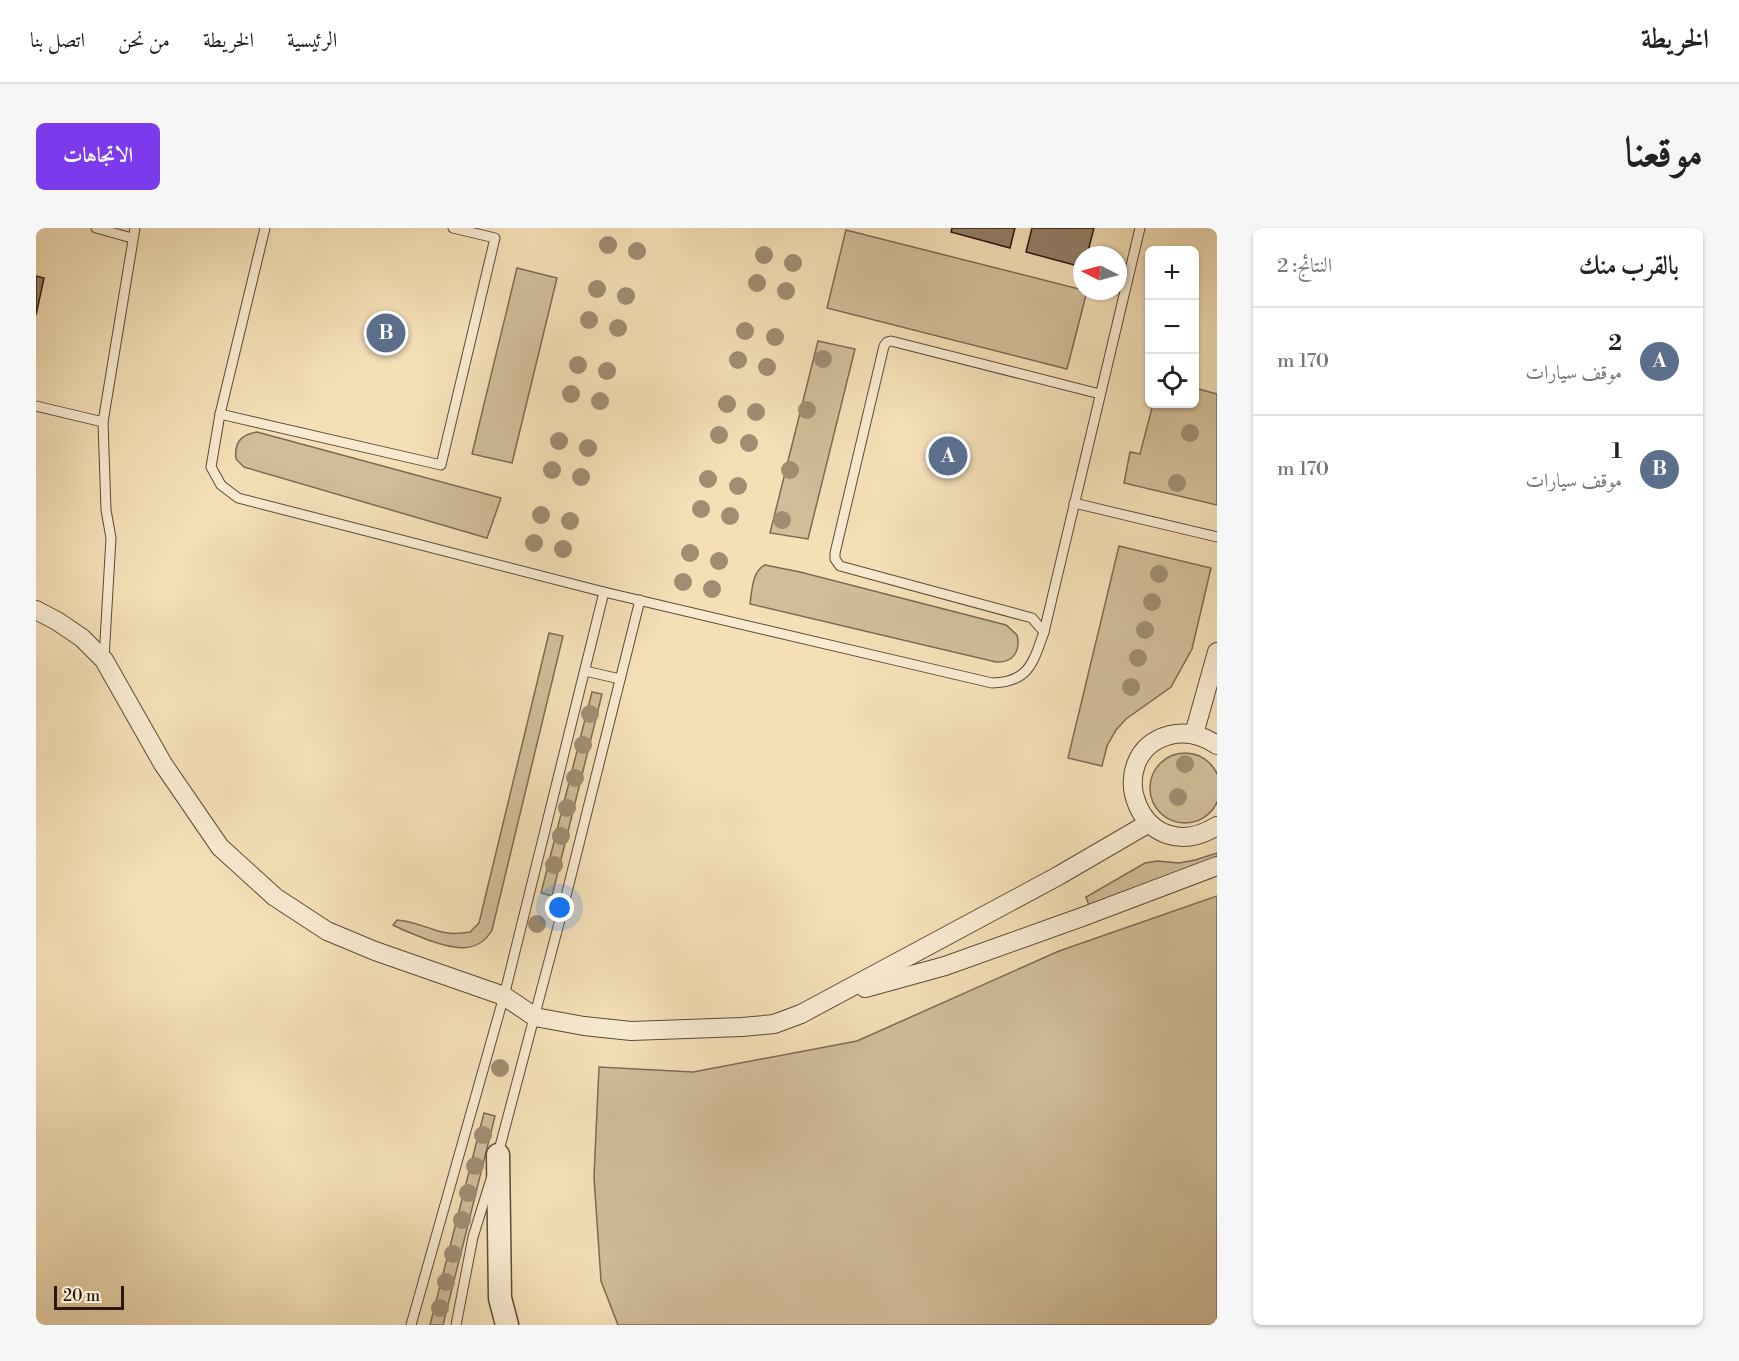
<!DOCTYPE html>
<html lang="ar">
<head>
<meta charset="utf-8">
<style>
	:root { --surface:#fff; --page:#f6f6f6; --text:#222; --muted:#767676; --line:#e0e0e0; --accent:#7c3aed }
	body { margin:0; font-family:"Libre Bodoni",Amiri,serif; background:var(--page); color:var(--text); direction:rtl }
	.controls { position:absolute; right:18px; top:18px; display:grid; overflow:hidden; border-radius:9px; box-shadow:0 2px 4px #0004 }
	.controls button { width:54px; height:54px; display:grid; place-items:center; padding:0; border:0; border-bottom:2px solid var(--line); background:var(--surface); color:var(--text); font:30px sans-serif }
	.compass { position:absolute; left:1037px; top:18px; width:54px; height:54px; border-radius:50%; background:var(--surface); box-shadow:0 2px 4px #0004; rotate:276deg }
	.scale { position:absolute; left:18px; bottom:15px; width:70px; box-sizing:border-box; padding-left:6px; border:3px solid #29180f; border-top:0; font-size:16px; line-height:21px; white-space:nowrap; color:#29180f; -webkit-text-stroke:4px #f8ead0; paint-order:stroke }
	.you { position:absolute; left:524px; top:680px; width:21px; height:21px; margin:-15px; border:4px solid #fff; border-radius:50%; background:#1a73e8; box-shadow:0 0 0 9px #1a73e833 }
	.badge { display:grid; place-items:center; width:39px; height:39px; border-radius:50%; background:var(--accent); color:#fff; font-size:20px; font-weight:700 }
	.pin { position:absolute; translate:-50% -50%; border:3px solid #fff; box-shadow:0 2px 6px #0006 }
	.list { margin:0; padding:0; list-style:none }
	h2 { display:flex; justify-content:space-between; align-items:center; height:78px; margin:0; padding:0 24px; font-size:26px }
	h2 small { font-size:20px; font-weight:400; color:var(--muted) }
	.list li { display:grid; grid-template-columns:39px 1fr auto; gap:18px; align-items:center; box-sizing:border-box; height:108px; padding:0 24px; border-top:2px solid var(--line) }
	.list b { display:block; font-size:22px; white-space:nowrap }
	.list p { margin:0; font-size:20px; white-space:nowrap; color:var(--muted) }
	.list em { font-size:20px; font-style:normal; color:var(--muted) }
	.icon { flex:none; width:33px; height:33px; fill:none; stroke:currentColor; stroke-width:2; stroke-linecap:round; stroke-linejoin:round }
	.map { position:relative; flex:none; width:1181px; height:1097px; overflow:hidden; direction:ltr; border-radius:9px }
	header { display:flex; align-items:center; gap:36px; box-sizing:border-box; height:84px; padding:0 30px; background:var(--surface); border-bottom:2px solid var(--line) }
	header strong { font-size:28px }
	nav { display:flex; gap:33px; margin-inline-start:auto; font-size:21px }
	.intro { display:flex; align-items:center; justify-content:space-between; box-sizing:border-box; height:144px; padding:0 36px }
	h1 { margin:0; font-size:42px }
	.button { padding:15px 27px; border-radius:9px; background:var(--accent); color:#fff; font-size:21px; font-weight:700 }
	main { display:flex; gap:36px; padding:0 36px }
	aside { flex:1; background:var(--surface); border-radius:9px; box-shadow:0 2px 4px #0004 }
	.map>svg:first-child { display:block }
</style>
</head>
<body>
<header>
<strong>الخريطة</strong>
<nav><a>الرئيسية</a><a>الخريطة</a><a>من نحن</a><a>اتصل بنا</a></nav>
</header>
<div class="intro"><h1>موقعنا</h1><a class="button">الاتجاهات</a></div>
<main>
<aside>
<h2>بالقرب منك<small>النتائج: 2</small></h2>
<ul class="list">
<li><span class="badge" style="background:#5c6f8a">A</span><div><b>2</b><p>موقف سيارات</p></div><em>170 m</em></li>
<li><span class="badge" style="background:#5c6f8a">B</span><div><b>1</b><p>موقف سيارات</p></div><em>170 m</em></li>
</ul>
</aside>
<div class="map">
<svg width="1181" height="1097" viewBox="0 0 1181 1097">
	<rect width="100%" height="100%" fill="#f4dfb7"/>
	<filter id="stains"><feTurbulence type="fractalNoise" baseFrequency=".00333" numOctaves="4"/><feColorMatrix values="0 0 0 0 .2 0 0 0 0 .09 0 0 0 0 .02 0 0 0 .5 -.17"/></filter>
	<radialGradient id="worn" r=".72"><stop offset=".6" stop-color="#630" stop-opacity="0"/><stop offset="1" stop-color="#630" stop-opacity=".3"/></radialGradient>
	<g fill="#d1bd9a" stroke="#7d6a54" stroke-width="1.5">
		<path d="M 810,2 L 1051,63 L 1031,141 L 791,80 Z"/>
		<path d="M 481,40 L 521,50 L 476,235 L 436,226 Z"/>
		<path d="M 782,113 L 819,121 L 772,311 L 734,305 Z"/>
		<path d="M 1159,160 L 1181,166 L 1181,277 L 1088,255 L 1094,224 L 1104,226 L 1117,176 L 1158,176 Z"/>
		<path d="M 221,204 L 465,270 L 451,310 L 208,239 L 200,231 C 198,215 205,206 221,204 Z"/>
		<path d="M 1083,318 L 1175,340 L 1156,421 L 1135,459 L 1090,491 L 1080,502 L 1071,518 L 1066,538 L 1032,530 Z"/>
		<path d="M 729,337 L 764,344 L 970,397 L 981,407 C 985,423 977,435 960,434 L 714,376 C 716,363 716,343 729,337 Z"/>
		<path d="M 513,405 L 527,408 L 456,702 C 441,728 415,720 392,712 C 380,707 368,703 357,697 L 361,692 C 375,693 386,698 399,702 C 410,706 423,706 434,704 L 443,695 Z"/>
		<path d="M 556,464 L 566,466 L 516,668 L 505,665 Z"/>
		<circle cx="1149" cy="560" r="35"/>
		<path d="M 1181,625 L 1181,630 L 1054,680 L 1050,669 L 1109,635 L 1121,633 L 1143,635 L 1159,632 Z"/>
		<path d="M 1181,668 L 1181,1097 L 582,1097 L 565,1053 L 558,949 L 563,839 L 657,844 L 821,813 L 1023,723 Z"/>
		<path d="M 448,885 L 459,888 L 407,1097 L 394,1097 Z"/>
	</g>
	<g fill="#937f66" stroke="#29180f" stroke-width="1.5">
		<path d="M 916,0 L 979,0 L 974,20 L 915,4 Z"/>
		<path d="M 996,0 L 1058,0 L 1051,27 L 1046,27 L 1046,39 L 990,24 Z"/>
		<path d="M 0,48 L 8,50 L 0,87 Z"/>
	</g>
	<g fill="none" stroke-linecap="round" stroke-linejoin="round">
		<defs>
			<g id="service">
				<path d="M 60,0 L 96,10"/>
				<path d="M 229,0 L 184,186 L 175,239 L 185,257 L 202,270 L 568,364 L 956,455 C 993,454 997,435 1008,404 L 1104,0"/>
				<path d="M 0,178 L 67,194"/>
				<path d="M 184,186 L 405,237 L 459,10 L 417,0"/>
				<path d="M 1038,275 L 1181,309"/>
				<path d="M 1008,404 L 996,390 L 804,338 L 799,331 L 799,325 L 848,118 L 851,114 L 855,113 L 1064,166"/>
				<path d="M 68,430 L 75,310 L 70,282 L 67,194 L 99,0"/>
				<path d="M 549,443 L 584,451"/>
				<path d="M 462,926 L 526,684 L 604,372"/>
				<path d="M 375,1097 L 468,768 L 568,364"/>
				<path d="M 420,1097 L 437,1009 L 455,951"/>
			</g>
			<g id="minor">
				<path d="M 0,382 L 21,393 L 46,410 L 68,432 L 127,536 L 184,619 L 239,669 L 291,703 L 339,723 L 468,768 L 499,789 L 548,798 L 595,803 L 706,799 L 738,796 L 765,786 L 1022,648 L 1113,595"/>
				<path d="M 1158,506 L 1181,424"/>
				<path d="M 1181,517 C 1166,507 1151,503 1134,507 C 1062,526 1104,645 1181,598"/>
				<path d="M 829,760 L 909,738 L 1046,689 L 1181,638"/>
			</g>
			<path id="tertiary" d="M 462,927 L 464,1070 L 471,1097"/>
		</defs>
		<use href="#service" stroke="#5c4a39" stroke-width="11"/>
		<use href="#minor" stroke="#5c4a39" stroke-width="20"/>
		<use href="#tertiary" stroke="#5c4a39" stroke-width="25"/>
		<use href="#service" stroke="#f8ead0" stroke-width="9"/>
		<use href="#minor" stroke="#f8ead0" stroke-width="18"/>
		<use href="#tertiary" stroke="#f8ead0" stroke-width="22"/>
	</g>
	<g fill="#a08d72">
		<circle cx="572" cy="17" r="9"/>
		<circle cx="601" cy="23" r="9"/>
		<circle cx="728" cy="27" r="9"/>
		<circle cx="757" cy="35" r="9"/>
		<circle cx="721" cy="55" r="9"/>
		<circle cx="561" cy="61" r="9"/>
		<circle cx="750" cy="63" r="9"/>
		<circle cx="590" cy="68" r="9"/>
		<circle cx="553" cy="92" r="9"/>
		<circle cx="582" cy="100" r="9"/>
		<circle cx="709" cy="103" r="9"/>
		<circle cx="739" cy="109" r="9"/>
		<circle cx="787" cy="131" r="9"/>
		<circle cx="702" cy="132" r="9"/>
		<circle cx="542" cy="137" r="9"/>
		<circle cx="731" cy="139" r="9"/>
		<circle cx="571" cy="143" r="9"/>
		<circle cx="535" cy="166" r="9"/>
		<circle cx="564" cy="173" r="9"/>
		<circle cx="691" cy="176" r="9"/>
		<circle cx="771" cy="182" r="9"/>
		<circle cx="720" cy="184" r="9"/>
		<circle cx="1154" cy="205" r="9"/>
		<circle cx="683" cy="207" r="9"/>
		<circle cx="523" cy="213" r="9"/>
		<circle cx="713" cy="215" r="9"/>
		<circle cx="552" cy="220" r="9"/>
		<circle cx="516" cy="242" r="9"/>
		<circle cx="754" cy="242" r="9"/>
		<circle cx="545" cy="249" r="9"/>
		<circle cx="672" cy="251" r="9"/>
		<circle cx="1141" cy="255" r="9"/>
		<circle cx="702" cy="258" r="9"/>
		<circle cx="665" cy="281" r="9"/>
		<circle cx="505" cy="287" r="9"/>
		<circle cx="694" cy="288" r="9"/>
		<circle cx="746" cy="292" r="9"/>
		<circle cx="534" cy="293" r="9"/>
		<circle cx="498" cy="315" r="9"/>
		<circle cx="527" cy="321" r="9"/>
		<circle cx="654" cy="325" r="9"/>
		<circle cx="683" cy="333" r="9"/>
		<circle cx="1123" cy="346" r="9"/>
		<circle cx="647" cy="354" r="9"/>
		<circle cx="676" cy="361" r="9"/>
		<circle cx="1116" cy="374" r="9"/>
		<circle cx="1109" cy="402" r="9"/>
		<circle cx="1102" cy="430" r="9"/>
		<circle cx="1095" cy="459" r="9"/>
		<circle cx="554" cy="486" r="9"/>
		<circle cx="547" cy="517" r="9"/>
		<circle cx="1149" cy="536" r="9"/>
		<circle cx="539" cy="550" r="9"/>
		<circle cx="1142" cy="569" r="9"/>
		<circle cx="531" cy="580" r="9"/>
		<circle cx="525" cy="608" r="9"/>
		<circle cx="518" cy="637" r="9"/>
		<circle cx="501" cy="696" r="9"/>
		<circle cx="464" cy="840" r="9"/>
		<circle cx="447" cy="907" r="9"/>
		<circle cx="439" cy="938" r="9"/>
		<circle cx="432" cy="965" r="9"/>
		<circle cx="426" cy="992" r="9"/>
		<circle cx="417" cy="1026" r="9"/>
		<circle cx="410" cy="1054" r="9"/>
		<circle cx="404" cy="1080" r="9"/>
	</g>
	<rect width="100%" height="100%" filter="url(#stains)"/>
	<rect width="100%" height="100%" fill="url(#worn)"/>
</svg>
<div class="controls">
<button>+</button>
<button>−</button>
<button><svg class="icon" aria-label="locate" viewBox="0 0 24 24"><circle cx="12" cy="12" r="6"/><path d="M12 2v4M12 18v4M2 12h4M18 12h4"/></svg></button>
</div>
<svg class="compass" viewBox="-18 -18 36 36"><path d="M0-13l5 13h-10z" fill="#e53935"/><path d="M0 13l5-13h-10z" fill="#767676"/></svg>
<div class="scale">20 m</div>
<div class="you"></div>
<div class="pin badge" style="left:912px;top:228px;background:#5c6f8a">A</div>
<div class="pin badge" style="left:350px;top:105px;background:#5c6f8a">B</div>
</div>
</main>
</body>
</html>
